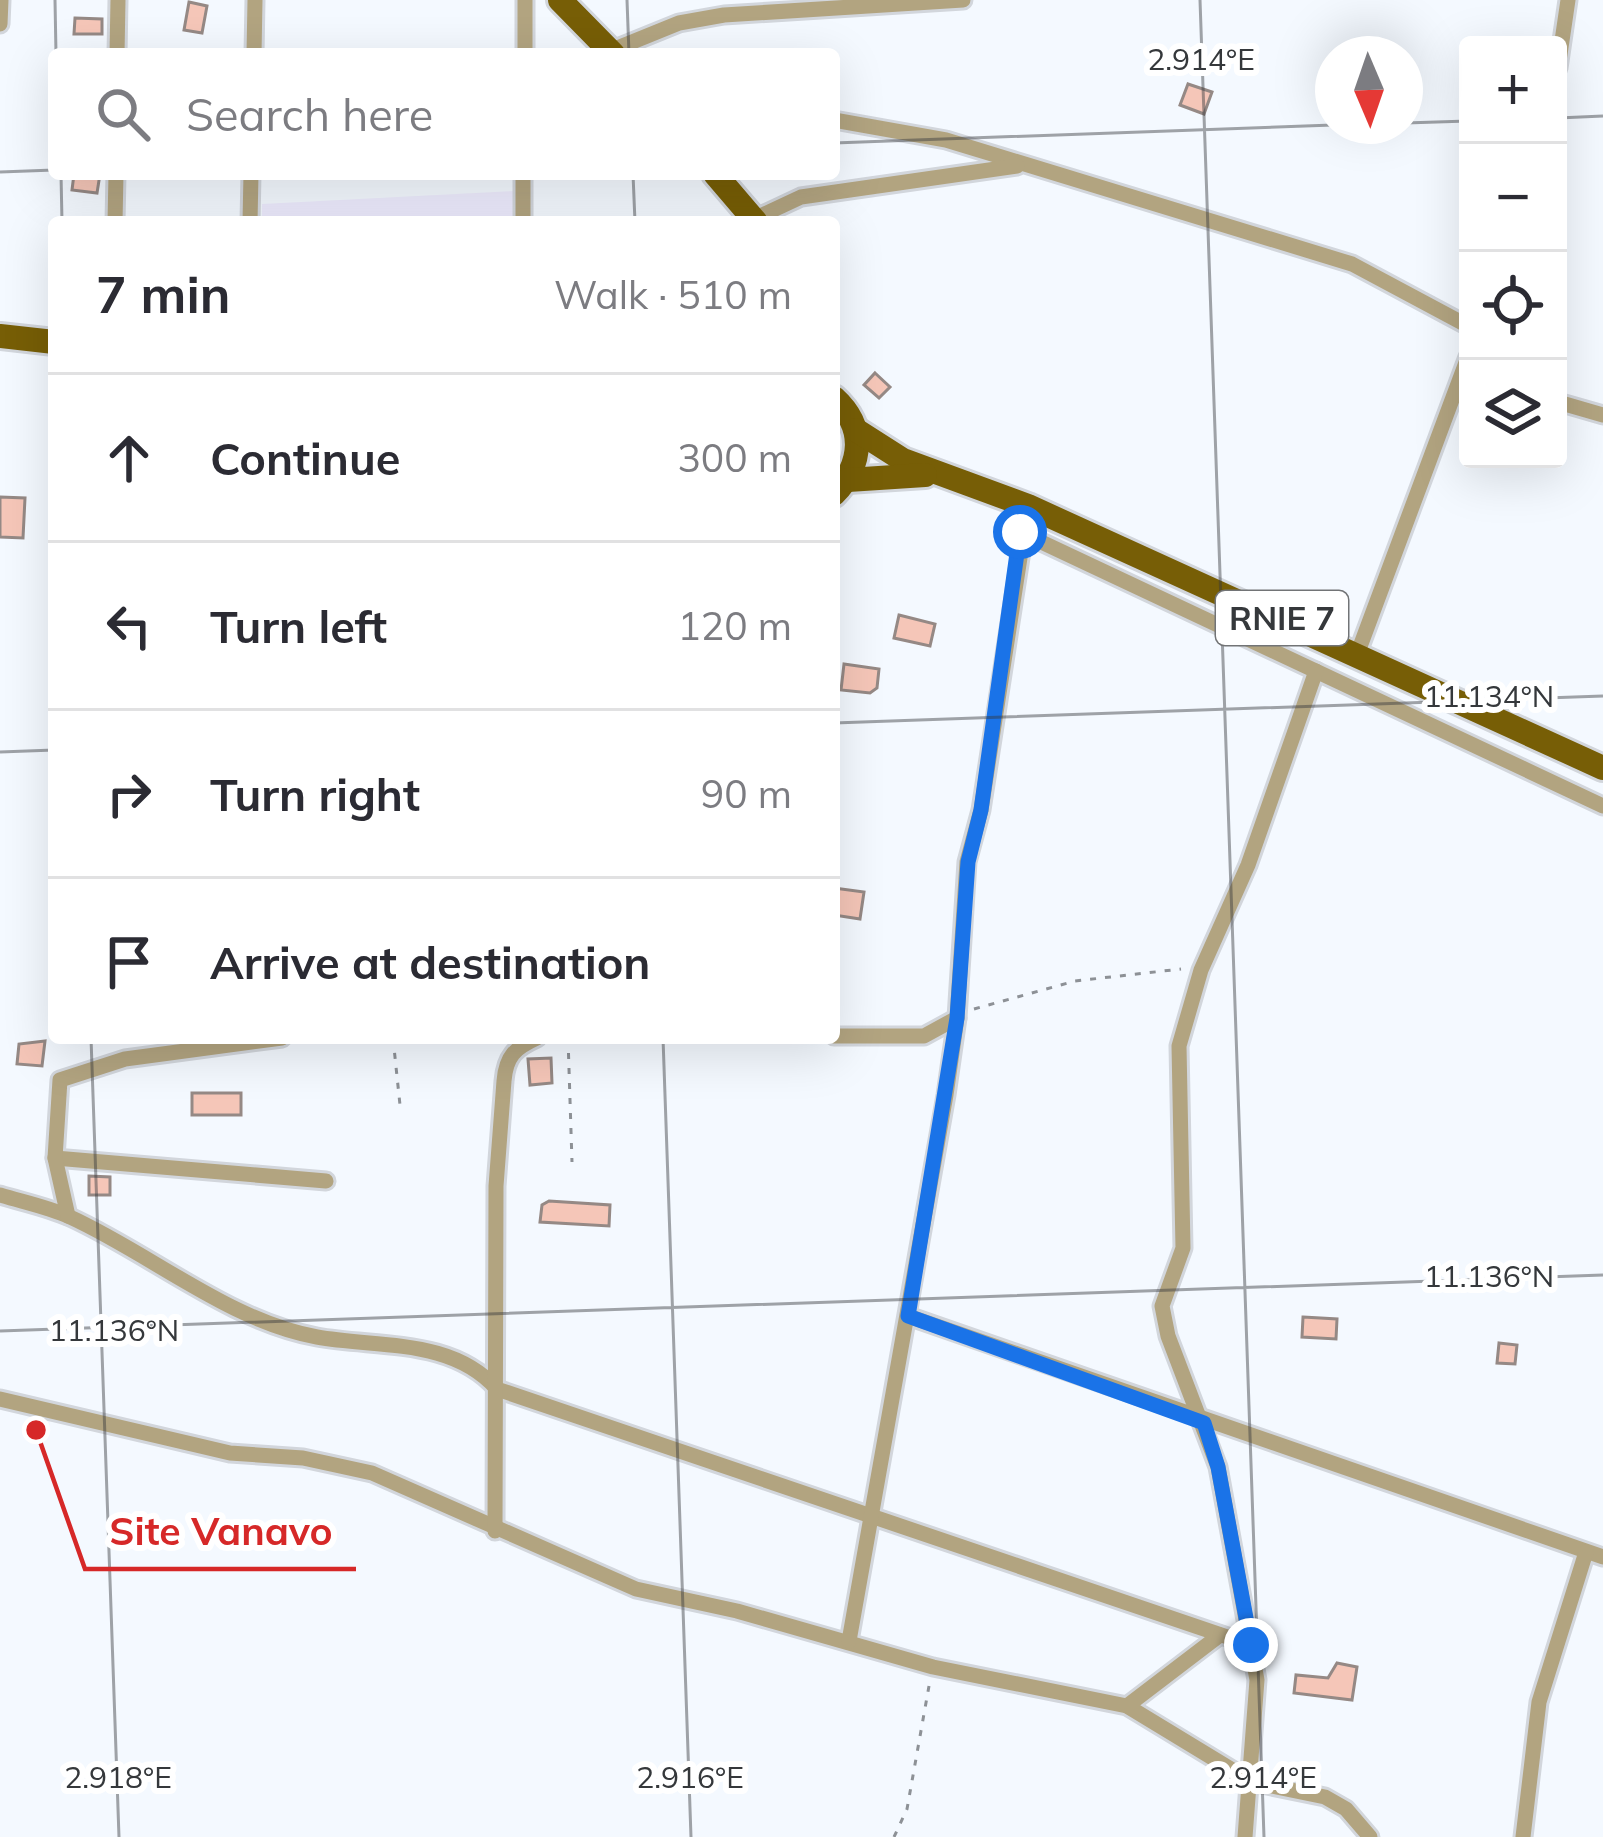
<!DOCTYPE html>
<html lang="en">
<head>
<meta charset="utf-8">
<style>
	:root { --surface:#fff; --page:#f2f2f3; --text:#2b2b33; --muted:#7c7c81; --line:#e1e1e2 }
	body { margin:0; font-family:Mulish,sans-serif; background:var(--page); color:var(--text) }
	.controls { position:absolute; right:36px; top:36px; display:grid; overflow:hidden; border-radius:12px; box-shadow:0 12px 48px #0002 }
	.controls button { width:108px; height:108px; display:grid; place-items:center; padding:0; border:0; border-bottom:3px solid var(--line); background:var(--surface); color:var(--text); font:60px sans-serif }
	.compass { position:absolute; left:1315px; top:36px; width:108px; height:108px; border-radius:50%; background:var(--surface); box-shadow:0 12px 48px #0002; rotate:178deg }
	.stop { position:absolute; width:36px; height:36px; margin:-27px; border:9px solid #1a73e8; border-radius:50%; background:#fff }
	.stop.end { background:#1a73e8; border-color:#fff; box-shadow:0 3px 12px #0008 }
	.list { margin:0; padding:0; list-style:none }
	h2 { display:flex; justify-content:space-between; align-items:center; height:156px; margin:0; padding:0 48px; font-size:51px }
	h2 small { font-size:39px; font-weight:400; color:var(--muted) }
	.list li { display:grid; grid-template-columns:78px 1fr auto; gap:36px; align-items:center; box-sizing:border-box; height:168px; padding:0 48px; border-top:3px solid var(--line) }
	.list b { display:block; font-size:45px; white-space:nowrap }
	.list em { font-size:39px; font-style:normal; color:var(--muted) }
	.icon { flex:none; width:66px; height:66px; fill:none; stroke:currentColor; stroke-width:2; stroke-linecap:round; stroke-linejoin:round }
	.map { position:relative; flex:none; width:1603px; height:1837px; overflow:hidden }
	.search { position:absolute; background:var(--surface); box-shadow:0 12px 48px #0002; left:48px; top:48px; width:792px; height:132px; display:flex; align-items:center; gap:30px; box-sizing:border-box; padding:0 42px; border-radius:12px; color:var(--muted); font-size:45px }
	.panel { position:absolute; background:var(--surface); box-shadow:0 12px 48px #0002; left:48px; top:216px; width:792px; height:828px; border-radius:12px }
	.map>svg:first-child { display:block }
</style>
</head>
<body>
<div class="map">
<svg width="1603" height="1837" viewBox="0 0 1603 1837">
	<rect width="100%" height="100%" fill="#f4f9ff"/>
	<path fill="#eeecfe" d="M 515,191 L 515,222 L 262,222 L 262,204 Z"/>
	<g fill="#f5c6b8" stroke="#958985" stroke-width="3">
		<path d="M 189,2 L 207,6 L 202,33 L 184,30 Z"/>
		<path d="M 75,18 L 102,19 L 102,34 L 74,34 Z"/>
		<path d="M 1188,84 L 1212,92 L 1204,114 L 1180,105 Z"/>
		<path d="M 74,174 L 100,174 L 97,193 L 72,190 Z"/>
		<path d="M 875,373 L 890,387 L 879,398 L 864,385 Z"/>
		<path d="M 0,497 L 25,498 L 23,538 L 0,537 Z"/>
		<path d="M 899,615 L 935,624 L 930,646 L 894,638 Z"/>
		<path d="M 844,664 L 879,669 L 877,688 L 870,693 L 841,690 Z"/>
		<path d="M 834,888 L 864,892 L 860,919 L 834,915 Z"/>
		<path d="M 45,1041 L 42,1066 L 17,1064 L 19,1044 Z"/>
		<path d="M 551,1058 L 552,1083 L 530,1085 L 528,1059 Z"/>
		<rect x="192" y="1093" width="49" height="22"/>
		<path d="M 89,1176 L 110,1177 L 110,1195 L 89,1195 Z"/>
		<path d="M 549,1201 L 610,1205 L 609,1226 L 540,1222 L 542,1205 Z"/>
		<path d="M 1303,1317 L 1337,1319 L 1336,1339 L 1302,1337 Z"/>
		<path d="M 1499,1343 L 1517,1345 L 1515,1364 L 1497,1363 Z"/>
		<path d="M 1337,1663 L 1357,1667 L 1352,1700 L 1294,1693 L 1296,1675 L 1328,1678 Z"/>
	</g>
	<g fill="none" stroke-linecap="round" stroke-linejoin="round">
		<defs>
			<g id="minor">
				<path d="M 0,24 L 1,0"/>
				<path d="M 610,51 L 679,23 L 724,15 L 963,0"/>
				<path d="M 117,54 L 118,0"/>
				<path d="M 254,54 L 255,0"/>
				<path d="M 525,54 L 525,0"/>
				<path d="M 1558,68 L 1568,0"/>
				<path d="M 834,120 L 946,140 L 1352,264 L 1468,326"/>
				<path d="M 754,219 L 801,197 L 1017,166"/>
				<path d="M 115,222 L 116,174"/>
				<path d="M 250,222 L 251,174"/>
				<path d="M 523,222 L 523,174"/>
				<path d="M 1558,402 L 1603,415"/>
				<path d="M 1020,532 L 1603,806"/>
				<path d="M 1358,652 L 1468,357"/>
				<path d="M 834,1036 L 924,1036 L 957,1018"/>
				<path d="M 55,1158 L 326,1181"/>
				<path d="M 0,1195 C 23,1202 48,1207 70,1217 C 151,1254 229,1321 317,1337 C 379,1348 452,1338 497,1389 L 1251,1645"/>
				<path d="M 68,1216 L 55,1158 L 60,1080 L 125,1059 L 282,1038"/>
				<path d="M 908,1316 L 1603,1557"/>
				<path d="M 0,1399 L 230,1453 L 303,1458 L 372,1473 L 636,1589 L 737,1611 L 933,1667 L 1127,1706 L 1252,1782 L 1325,1797 L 1346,1809 L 1370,1837"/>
				<path d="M 495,1531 L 496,1186 L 504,1081 C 506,1056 515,1048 537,1038"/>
				<path d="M 849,1641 L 946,1095 L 957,1018 L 967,862 L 981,810 L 1028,506"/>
				<path d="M 1127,1706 L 1220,1635"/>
				<path d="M 1245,1837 L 1257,1680 L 1218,1467 L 1168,1336 L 1162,1306 L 1183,1248 L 1179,1046 L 1201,970 L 1248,865 L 1316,671"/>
				<path d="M 1523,1837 L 1539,1702 L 1586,1552"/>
			</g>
			<g id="primary">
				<path d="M 560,0 L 613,54"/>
				<path d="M 715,174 L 756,222"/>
				<path d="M 0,336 L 54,342"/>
				<path d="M 834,398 C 866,427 863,464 834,494"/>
				<path d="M 856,430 L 903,460 L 1028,506 L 1603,768"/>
				<path d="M 848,480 L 925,475"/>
			</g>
		</defs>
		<use href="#minor" stroke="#d2d6dc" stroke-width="21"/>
		<use href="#primary" stroke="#d2d6dc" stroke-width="30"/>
		<g stroke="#8d9196" stroke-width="3" stroke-dasharray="6 9" stroke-linecap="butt">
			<path d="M 974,1009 L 1075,981 L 1181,969"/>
			<path d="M 393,1038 L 400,1105"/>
			<path d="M 568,1038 L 572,1162"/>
			<path d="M 894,1837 L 907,1809 L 929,1686"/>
		</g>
		<use href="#minor" stroke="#b2a480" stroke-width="15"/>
		<use href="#primary" stroke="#775e06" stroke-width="24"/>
	</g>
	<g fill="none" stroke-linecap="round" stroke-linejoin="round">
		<path stroke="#1a73e8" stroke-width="15" d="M 1020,532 L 981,810 L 968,862 L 957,1018 L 908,1316 L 1204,1423 L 1218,1467 L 1251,1645"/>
	</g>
	<path fill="none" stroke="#35383b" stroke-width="3" stroke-opacity="0.45" d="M 55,0 L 56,54M 627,0 L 629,54M 1200,0 L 1264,1837M 1558,118 L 1603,116M 1405,123 L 1468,121M 834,143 L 1333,125M 0,172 L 54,170M 61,174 L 62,222M 633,174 L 635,222M 834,723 L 1603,696M 0,752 L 54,750M 91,1038 L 119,1837M 663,1038 L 691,1837M 0,1331 L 1603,1275"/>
	<g text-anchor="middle" stroke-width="12" stroke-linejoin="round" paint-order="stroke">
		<rect fill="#fff" stroke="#727476" stroke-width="3" x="1216" y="591" width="132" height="54" rx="9"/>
		<g font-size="33" font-weight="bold" fill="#35383b">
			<text x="1282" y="630">RNIE 7</text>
		</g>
	</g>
	<g font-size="30" text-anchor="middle" fill="#35383b" stroke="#fff" stroke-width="12" stroke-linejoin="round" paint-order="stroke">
		<text x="1201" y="70">2.914°E</text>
		<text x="1489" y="707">11.134°N</text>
		<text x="1489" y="1287">11.136°N</text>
		<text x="114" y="1341">11.136°N</text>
		<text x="118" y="1788">2.918°E</text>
		<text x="690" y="1788">2.916°E</text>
		<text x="1263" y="1788">2.914°E</text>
	</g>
	<path fill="none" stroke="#d62828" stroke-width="4.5" d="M36 1430L85 1569H356"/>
	<circle fill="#d62828" stroke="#fff" stroke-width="4.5" cx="36" cy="1430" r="12"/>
	<g font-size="39" text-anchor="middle" font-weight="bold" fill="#d62828" stroke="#fff" stroke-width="12" stroke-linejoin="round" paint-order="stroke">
		<text x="221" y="1545">Site Vanavo</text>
	</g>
</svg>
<div class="controls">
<button>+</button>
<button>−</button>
<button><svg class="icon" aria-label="locate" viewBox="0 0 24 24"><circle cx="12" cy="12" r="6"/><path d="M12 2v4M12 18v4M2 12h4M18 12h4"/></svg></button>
<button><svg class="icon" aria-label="layers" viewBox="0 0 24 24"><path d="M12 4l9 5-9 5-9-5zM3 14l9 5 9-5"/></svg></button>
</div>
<svg class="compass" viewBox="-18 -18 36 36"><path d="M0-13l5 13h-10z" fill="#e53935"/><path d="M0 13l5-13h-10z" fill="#7c7c81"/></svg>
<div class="stop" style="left:1020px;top:532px"></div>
<div class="stop end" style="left:1251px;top:1645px"></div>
<div class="search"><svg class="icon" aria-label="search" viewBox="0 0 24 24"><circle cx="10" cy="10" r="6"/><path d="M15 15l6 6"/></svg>Search here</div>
<section class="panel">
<h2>7 min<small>Walk · 510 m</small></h2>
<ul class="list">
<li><svg class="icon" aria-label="ahead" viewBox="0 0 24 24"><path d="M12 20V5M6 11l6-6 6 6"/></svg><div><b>Continue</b></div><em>300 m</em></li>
<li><svg class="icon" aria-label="left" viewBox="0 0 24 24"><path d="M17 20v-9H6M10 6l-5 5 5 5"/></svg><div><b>Turn left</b></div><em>120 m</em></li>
<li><svg class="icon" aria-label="right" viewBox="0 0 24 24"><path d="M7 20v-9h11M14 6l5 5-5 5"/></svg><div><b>Turn right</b></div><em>90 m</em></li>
<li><svg class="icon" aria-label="arrive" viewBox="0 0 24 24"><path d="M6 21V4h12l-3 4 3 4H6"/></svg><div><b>Arrive at destination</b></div></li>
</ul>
</section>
</div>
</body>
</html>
